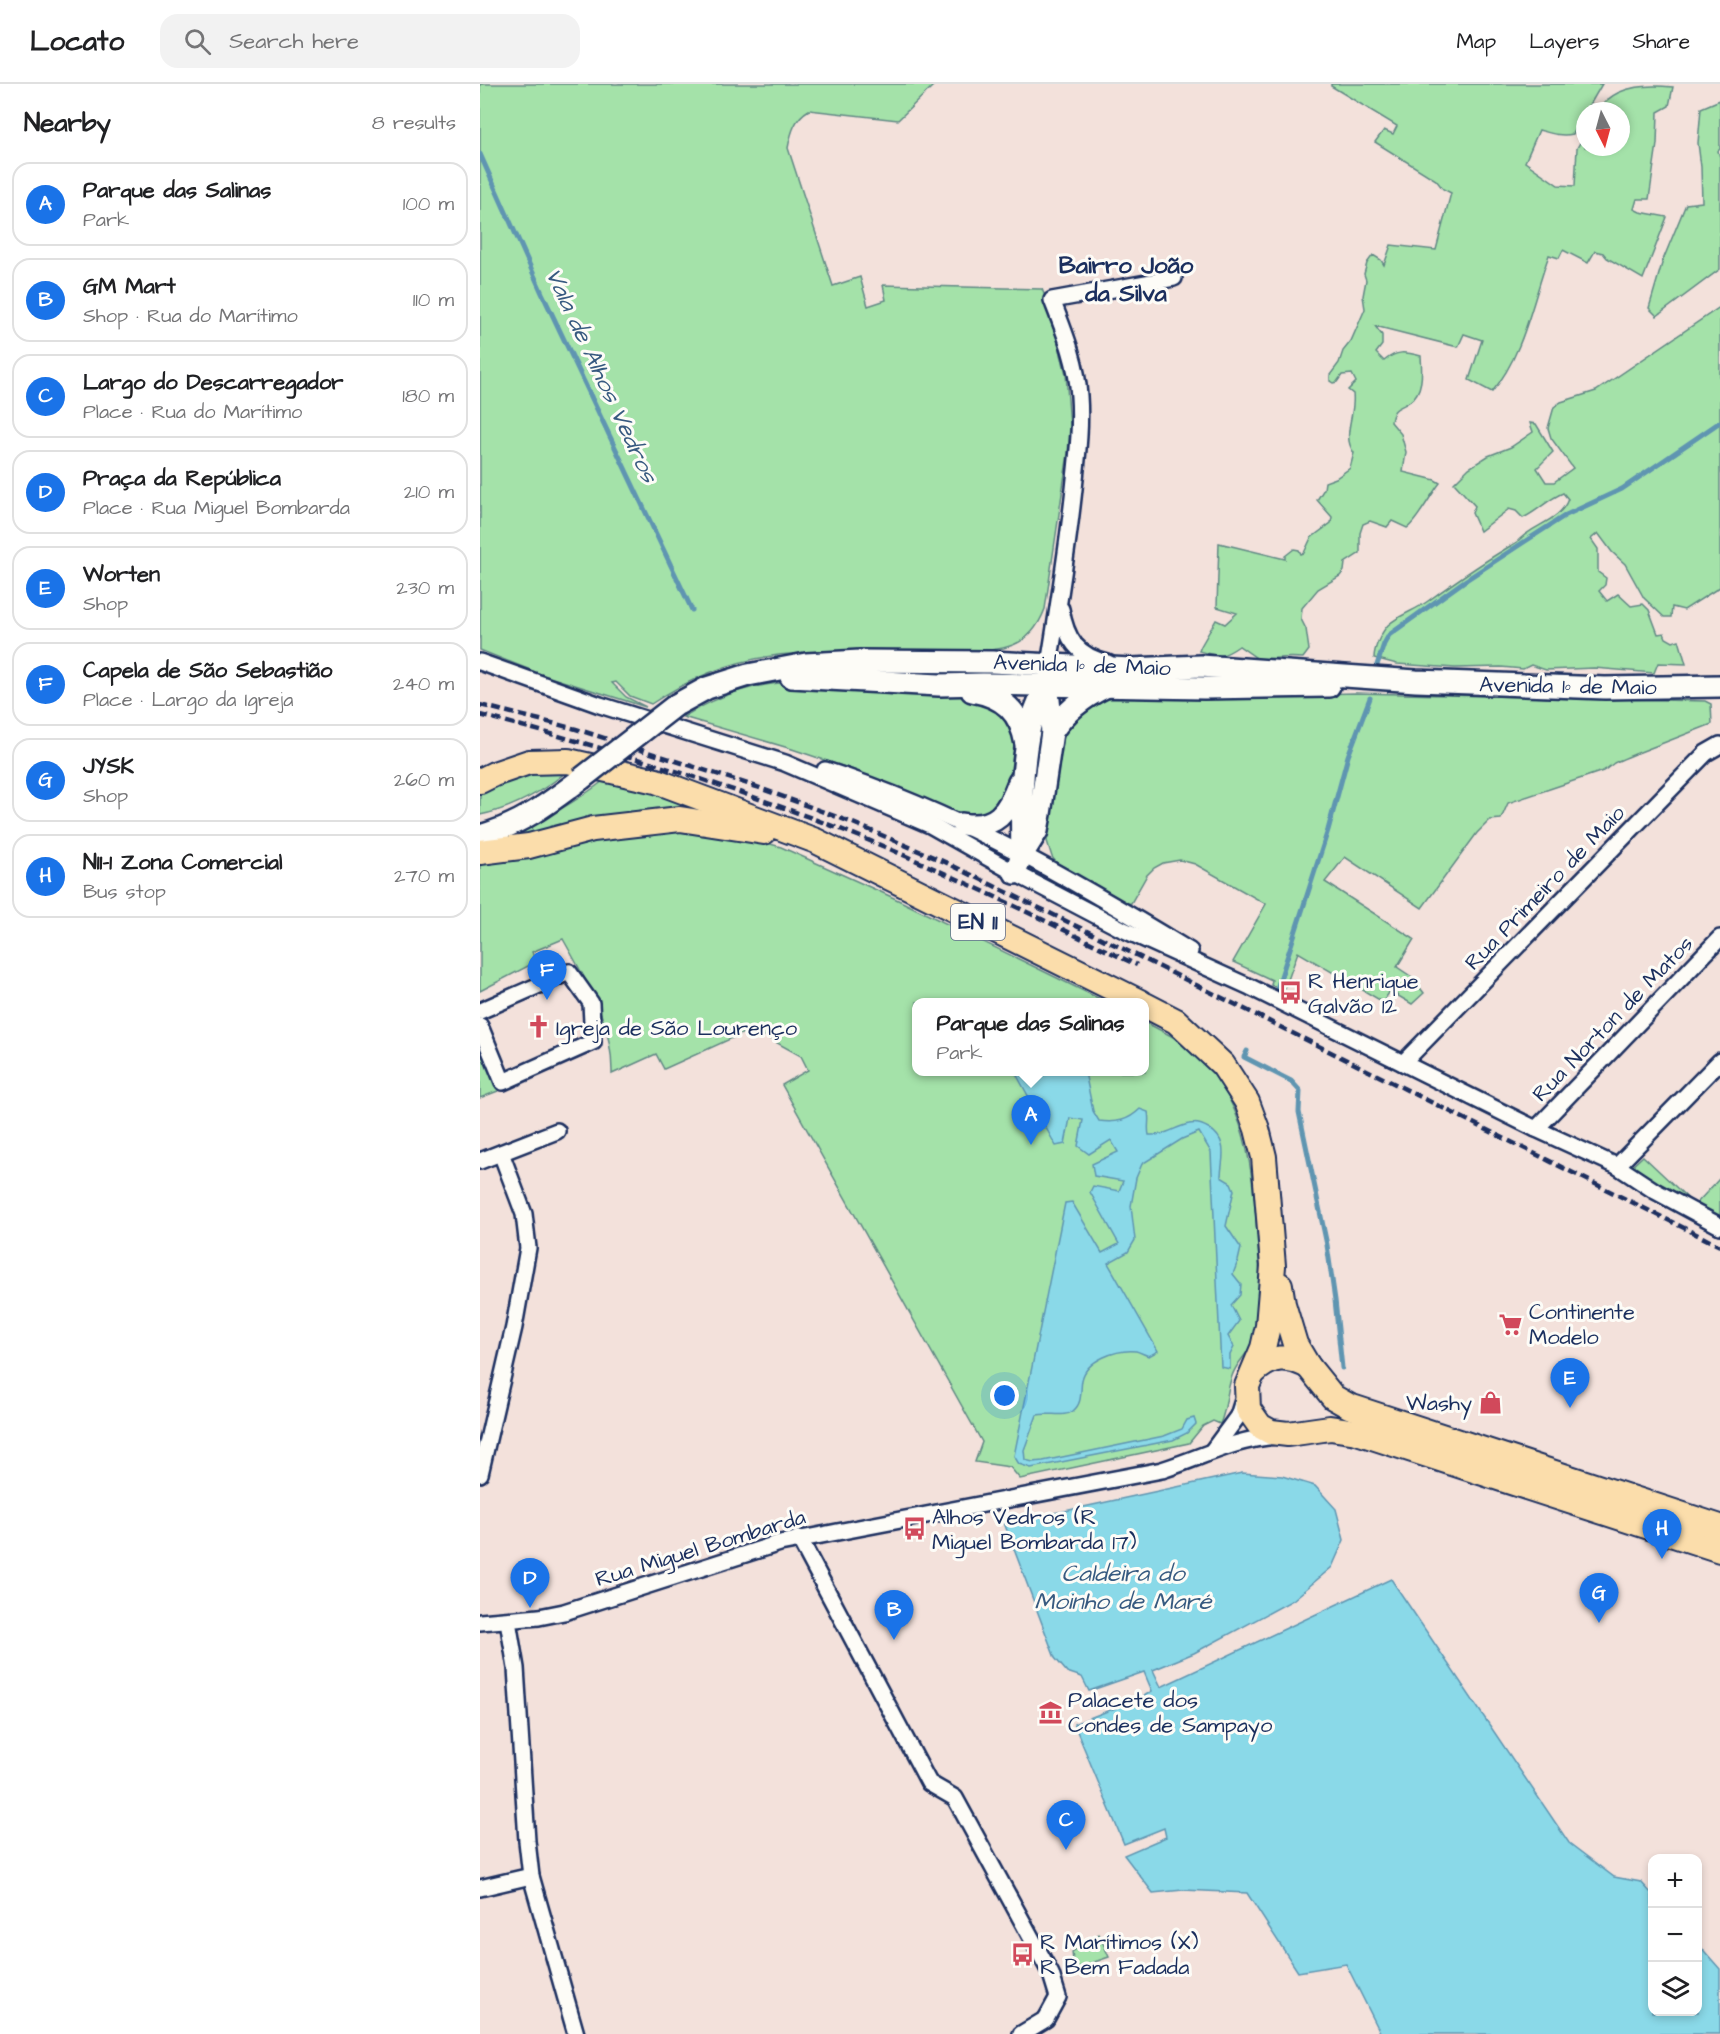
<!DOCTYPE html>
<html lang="en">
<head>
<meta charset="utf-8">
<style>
	:root { --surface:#fff; --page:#f2f2f2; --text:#202124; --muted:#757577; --line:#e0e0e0; --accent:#1a73e8 }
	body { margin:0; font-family:"Architects Daughter",sans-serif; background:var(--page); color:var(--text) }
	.controls { position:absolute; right:18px; bottom:18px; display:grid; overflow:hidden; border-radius:12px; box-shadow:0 3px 9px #0003 }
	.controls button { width:54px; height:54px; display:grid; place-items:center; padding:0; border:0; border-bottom:2px solid var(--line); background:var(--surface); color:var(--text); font:30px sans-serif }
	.compass { position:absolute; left:1096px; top:18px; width:54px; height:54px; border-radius:50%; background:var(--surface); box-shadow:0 3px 9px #0003; rotate:174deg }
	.you { position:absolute; left:525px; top:1312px; width:21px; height:21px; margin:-15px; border:4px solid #fff; border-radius:50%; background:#1a73e8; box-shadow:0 0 0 9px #1a73e833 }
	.badge { display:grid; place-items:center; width:39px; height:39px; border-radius:50%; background:var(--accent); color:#fff; font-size:20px; font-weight:700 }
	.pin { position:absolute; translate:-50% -50px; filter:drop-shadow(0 2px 3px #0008) }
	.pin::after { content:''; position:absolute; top:32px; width:21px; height:18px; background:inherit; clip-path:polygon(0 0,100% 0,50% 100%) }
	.popup { position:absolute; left:432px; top:914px; width:237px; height:78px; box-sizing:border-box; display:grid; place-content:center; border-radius:12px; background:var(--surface); filter:drop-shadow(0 2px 4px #0005); font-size:20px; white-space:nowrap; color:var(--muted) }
	.popup b { font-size:22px; color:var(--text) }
	.popup::after { content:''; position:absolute; left:50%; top:100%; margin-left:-12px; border:12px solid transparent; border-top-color:var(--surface) }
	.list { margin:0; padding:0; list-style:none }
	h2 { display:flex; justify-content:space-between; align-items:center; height:78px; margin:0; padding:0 24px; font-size:26px }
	h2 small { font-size:20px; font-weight:400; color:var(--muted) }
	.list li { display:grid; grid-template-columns:39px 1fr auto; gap:18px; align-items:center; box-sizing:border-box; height:84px; margin:0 12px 12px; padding:0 12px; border:2px solid var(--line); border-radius:18px }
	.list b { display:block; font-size:22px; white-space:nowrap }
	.list p { margin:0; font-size:20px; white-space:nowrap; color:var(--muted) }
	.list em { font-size:20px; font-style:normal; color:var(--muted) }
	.icon { flex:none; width:33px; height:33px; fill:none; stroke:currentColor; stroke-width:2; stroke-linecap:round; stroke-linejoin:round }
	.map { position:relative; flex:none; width:1240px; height:1950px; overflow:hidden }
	header { display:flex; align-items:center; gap:36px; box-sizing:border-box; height:84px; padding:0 30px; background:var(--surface); border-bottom:2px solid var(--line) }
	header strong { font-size:28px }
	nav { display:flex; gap:33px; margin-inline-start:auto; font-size:21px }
	.search { width:420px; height:54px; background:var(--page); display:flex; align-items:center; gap:15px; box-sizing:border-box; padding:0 21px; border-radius:18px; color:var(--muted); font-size:22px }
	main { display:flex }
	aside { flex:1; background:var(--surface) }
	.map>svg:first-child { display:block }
</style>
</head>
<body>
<header>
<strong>Locato</strong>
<div class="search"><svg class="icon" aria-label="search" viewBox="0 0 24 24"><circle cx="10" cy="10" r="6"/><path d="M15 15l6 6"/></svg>Search here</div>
<nav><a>Map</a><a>Layers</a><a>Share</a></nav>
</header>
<main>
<aside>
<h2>Nearby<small>8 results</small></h2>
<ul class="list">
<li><span class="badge">A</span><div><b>Parque das Salinas</b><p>Park</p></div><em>100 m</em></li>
<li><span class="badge">B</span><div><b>GM Mart</b><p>Shop · Rua do Marítimo</p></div><em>110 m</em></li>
<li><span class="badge">C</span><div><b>Largo do Descarregador</b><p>Place · Rua do Marítimo</p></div><em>180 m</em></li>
<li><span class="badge">D</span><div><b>Praça da República</b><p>Place · Rua Miguel Bombarda</p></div><em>210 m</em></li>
<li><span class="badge">E</span><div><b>Worten</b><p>Shop</p></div><em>230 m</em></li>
<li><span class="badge">F</span><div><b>Capela de São Sebastião</b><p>Place · Largo da Igreja</p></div><em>240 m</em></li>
<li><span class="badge">G</span><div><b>JYSK</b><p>Shop</p></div><em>260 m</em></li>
<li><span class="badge">H</span><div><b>N11-1 Zona Comercial</b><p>Bus stop</p></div><em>270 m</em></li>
</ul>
</aside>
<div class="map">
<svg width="1240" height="1950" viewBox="0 0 1240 1950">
	<rect width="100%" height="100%" fill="#f3e1db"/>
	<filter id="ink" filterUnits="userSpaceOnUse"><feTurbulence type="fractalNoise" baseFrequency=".0167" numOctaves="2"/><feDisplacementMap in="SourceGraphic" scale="12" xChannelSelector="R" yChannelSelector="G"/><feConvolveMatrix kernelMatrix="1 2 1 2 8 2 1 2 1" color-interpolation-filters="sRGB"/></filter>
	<g filter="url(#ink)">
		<g fill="#a4e2a9" stroke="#608884" stroke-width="1.5">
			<path d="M 0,0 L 455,0 L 418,36 L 329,26 C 315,34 311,48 308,64 L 353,202 L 380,193 L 388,222 L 406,216 L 403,201 L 562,205 L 576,240 L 574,243 L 586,290 L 590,342 L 588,369 L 565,525 C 559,541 549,555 533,561 C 515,568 493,566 474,567 C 439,568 404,569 369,570 C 344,570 317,568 292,572 C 247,578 208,595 171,620 L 150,612 L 136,598 L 132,599 L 146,613 L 166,623 L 63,591 L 0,566 Z"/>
			<path d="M 851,0 L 1122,0 L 1093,50 C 1081,53 1070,49 1059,46 L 1045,78 L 1078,101 L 1095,102 L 1097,64 L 1105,50 L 1105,63 L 1141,63 L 1141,27 L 1118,27 C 1133,1 1166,0 1193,3 L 1189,22 L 1178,28 L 1177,60 L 1169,115 L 1157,115 L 1154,125 L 1160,128 L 1187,133 L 1163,195 L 1127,174 L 1123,169 L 1115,167 L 1108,179 L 1083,166 L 1079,174 L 1069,171 C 1052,218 1044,270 1012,308 L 989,296 L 1002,256 L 984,250 L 978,263 L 895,242 L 902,251 L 902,261 L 896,269 L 904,277 C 917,266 925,268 941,272 C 942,287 944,308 929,318 C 918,326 914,321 911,338 L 921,350 L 926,368 L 923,388 L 955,396 L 960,399 C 951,410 936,439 927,444 L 912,437 L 907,443 L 890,437 L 883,440 L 880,449 L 880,469 L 865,479 L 864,487 L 860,492 L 838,505 L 822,524 L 821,535 L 826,545 L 829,566 L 823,574 C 807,572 793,575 778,575 L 759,562 C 742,574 739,573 719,567 L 721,562 L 736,536 L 745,540 L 757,529 L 737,523 L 739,459 L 805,475 L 805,472 L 814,465 L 819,466 L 821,470 L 824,469 L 831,454 L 851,439 L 852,433 L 837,416 L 844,405 L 845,398 L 856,394 L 870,384 L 874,369 C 861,351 876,331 873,310 L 868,306 L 876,298 L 872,290 L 862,291 L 857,298 L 853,299 L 850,297 L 850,291 L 859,279 L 863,267 L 871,257 L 885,225 L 883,212 L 886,196 L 884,190 L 887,179 L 893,171 L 901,176 L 904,181 L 911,161 L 956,166 L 971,109 L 963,105 L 956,96 L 895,58 L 904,46 L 913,50 L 917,42 L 851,2 Z"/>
			<path d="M 1240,16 L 1240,65 L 1238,67 L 1240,73 L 1240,185 L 1177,232 L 1169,224 L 1183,176 L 1206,120 L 1222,118 L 1221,83 L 1218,59 L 1221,24 Z"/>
			<path d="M 1240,223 L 1240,503 L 1204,526 L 1192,523 L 1191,533 L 1184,533 L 1164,514 L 1145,480 L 1132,468 L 1118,449 L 1111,455 L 1118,465 L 1118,488 L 1126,494 L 1125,501 L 1119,507 L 1127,517 L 1138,510 L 1151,522 L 1163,520 L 1169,526 L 1178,550 L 1184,549 L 1186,554 L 1193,558 L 1199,556 L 1206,580 L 1178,579 L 1174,589 L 1114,584 L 1066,586 L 1051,581 L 1043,585 L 1021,583 L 975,584 L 917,580 L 894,574 C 894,564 901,549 908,541 C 919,531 936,526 948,517 C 977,496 1006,476 1037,458 C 1052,440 1080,438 1088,415 L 1083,409 C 1068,415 1058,427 1043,434 L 1036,427 L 1029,425 L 1000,447 L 992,429 L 995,422 L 974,399 L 989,384 L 1008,372 L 1031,363 L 1053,348 L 1050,339 L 1056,340 L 1073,368 L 1057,384 L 1066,398 L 1074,398 L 1093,384 L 1071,354 L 1068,344 L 1074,323 L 1081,318 L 1116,307 Z"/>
			<path d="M 316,598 L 496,612 L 521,624 L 534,649 L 535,659 L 527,710 L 510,730 L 480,732 L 423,706 L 371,685 L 312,665 L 203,633 C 239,611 274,599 316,598 Z"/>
			<path d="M 876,609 L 1225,617 L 1231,620 L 1232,640 C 1207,650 1181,660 1155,670 C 1148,673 1140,676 1134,679 C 1130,682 1127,685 1123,687 C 1091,698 1060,708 1028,719 L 1021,735 L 1010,736 L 997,749 L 942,824 L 865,773 L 845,798 L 934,855 L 917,883 L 932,893 L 931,897 L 938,901 L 944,909 L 932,920 L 910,907 L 903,918 L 818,868 L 804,907 L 791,901 L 792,896 L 753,878 L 786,820 L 715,780 L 700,776 L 683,779 L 674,784 L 667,791 L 651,819 L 646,820 L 578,781 L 572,773 L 567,757 L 585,645 L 589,637 L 619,615 Z"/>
			<path d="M 91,684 C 64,707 35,724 0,731 L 0,705 L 30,691 Z"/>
			<path d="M 127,694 L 232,726 L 8,760 C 51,743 90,723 127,694 Z"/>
			<path d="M 173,744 L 258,751 L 301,763 L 414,814 L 626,918 L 437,918 L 437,988 L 665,988 L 665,938 C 674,943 684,948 693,953 C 764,999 772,1073 777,1150 C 779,1180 783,1214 778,1245 C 773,1268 758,1274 752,1292 C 746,1308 747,1324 740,1340 L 733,1337 L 723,1342 L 709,1359 L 540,1395 L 530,1383 L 495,1378 L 502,1358 L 302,1001 L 328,986 L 321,972 L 272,945 L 184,985 L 176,970 L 132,990 C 133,939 107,898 83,855 L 52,868 L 56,878 L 0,907 L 0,777 Z"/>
			<path d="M 0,958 L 18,1007 L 0,1014 Z"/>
			<path d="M 1163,1072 L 1215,1121 L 1240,1094 L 1240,1135 L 1150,1084 Z"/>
			<path d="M 619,1850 L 629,1873 L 594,1885 L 592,1868 Z"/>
		</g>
		<g fill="#8ad9e8" stroke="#5e95b1" stroke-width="1.5">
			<path d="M 535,988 L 605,988 L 613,1027 L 619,1037 C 636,1039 648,1037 660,1025 L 668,1028 C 670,1036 667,1043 669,1051 C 686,1052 694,1043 709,1040 C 722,1037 739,1048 742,1061 C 745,1070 741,1083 741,1093 L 751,1099 L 754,1106 L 746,1142 L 761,1164 L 758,1177 L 753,1190 L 761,1200 L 760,1211 L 751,1221 L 759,1237 L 748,1252 L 754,1263 L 750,1271 L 750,1285 L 741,1283 L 731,1068 L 719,1048 L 702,1055 L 662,1080 L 656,1094 L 651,1122 L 655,1156 L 648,1168 L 628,1179 L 678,1267 L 669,1272 C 665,1271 660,1268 656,1267 C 637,1265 606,1276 602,1296 C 600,1307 603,1319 593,1327 C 585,1334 569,1328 557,1331 L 544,1366 L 545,1376 L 553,1378 L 563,1377 L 684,1352 L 702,1345 L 707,1336 L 714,1334 L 716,1340 L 707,1349 L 693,1356 L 551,1384 L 539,1380 L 534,1372 L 585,1119 L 592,1118 L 622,1169 L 639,1160 L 610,1108 L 613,1102 L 639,1107 L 643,1097 L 614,1092 L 612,1080 L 638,1068 L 631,1056 L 609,1070 L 598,1062 L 603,1036 L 590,1034 L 585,1060 L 576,1062 Z"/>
			<path d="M 762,1389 L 802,1392 L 835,1402 L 856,1425 L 864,1456 L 852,1483 L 813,1516 L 714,1569 L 673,1586 L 681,1603 L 911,1495 L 1089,1759 L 1134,1793 L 1161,1798 L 1172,1810 L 1172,1928 L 1218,1928 L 1218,1860 L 1240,1885 L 1240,1950 L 901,1950 L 866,1880 L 818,1888 L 767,1809 L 703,1806 L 673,1809 L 644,1771 L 686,1753 L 684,1744 L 644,1760 L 594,1640 L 661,1614 L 672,1607 L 664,1588 L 609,1607 L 602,1593 L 587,1588 L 575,1574 L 523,1436 L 580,1428 Z"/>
		</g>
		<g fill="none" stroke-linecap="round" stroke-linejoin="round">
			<g stroke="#5e95b1" stroke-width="5">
				<path d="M 0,70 L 62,209 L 212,526"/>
				<path d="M 897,581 L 904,560 L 909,551 L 983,498 L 1044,458 L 1086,431 L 1142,405 L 1240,338"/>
				<path d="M 797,905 L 848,746 L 868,672 L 890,614"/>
				<path d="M 767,967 L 764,973 L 811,997 L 820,1007 L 819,1028 L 847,1161 L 855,1216 L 862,1284"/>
			</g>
			<defs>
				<g id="minor">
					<path d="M 581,525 C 586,555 597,572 628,579"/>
					<path d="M 0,578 L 120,621 L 305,679 L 450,741 L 535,789 L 642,845 L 770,903 L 1056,1045 L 1137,1082 L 1240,977"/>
					<path d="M 569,581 C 579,519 589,457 595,395 C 598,367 601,340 599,312 C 597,278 584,247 572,216 L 694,194"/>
					<path d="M 345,686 C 475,727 593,796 710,867"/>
					<path d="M 0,927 L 89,888 L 111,919 L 113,958 L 23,998 L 0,942"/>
					<path d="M 923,979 L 1226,669 L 1240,661"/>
					<path d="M 1056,1045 L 1240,854"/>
					<path d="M 0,1077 L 77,1047"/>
					<path d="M 1137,1082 L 1175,1107 L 1240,1142"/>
					<path d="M 733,1366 L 758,1332 L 764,1313"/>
					<path d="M 0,1390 L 34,1243 L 48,1164 L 44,1130 L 21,1069"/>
					<path d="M 319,1454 L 449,1699 L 475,1714 L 571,1890 L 578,1913 L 566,1935 L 541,1950"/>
					<path d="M 28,1537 L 36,1584 L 47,1757 L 51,1792 L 96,1950"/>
					<path d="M 0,1538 L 59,1533 L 84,1528 L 300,1459 L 682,1386 C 723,1373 752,1356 796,1352"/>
					<path d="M 0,1804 L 51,1792"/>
				</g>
				<g id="secondary">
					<path d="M 311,593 L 459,601 L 503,600 L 724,604 L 849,602"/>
					<path d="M 492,607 C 524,613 540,627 546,660"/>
					<path d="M 196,621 L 227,604 L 268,591 L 326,580 L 380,577 L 512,578 L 651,585 L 721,582 L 936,597 L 1125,604 L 1240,602"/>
					<path d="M 572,648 C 585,628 604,613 625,603"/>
					<path d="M 482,740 C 516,746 528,728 539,698"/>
					<path d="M 0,752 C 40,741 68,720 101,695"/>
					<path d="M 542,771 C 541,729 541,683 550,642 C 554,627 561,614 566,599"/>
					<path d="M 535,789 L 542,771 L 557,747 L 560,730 L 572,648 L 569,616 L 566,601"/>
				</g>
				<g id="primary">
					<path d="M 0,697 L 14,690 L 49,678 L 88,677 L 176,697 L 336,757 L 660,918"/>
					<path d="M 0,768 L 49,762 L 113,745 L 200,735 L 284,748"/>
					<path d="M 665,921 L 696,937 L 743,981 L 767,1018 L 777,1045 L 784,1073 L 793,1182 L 788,1242 L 783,1264 L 767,1302 L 768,1325 L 780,1342 L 791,1348 L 808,1350 L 850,1344 L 877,1348 L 1240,1466"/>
					<path d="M 800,1201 L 803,1220 L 815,1260 L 828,1282 L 853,1313 L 869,1322 L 1240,1443"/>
					<path d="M 774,1288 C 793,1271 806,1271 828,1282"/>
				</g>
			</defs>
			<use href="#minor" stroke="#1b2f5e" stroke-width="20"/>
			<use href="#secondary" stroke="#1b2f5e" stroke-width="26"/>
			<use href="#primary" stroke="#1b2f5e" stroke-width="28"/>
			<use href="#minor" stroke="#fdfcf7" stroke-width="15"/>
			<use href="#secondary" stroke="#fdfcf7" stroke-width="21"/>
			<use href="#primary" stroke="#fbddab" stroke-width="24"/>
			<g stroke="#1b2f5e" stroke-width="4.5" stroke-dasharray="9 4.5" stroke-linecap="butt">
				<path d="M 0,621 L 96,645 L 277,703 L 373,739 L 465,778 L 662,874 L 1240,1162"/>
				<path d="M 0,631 C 125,663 248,701 368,748 C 467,787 562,836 657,881"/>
			</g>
			<defs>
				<path id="secondary-bridge" d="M 101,695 L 196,621"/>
			</defs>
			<use href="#secondary-bridge" stroke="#1b2f5e" stroke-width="26" stroke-linecap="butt"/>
			<use href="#secondary-bridge" stroke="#fdfcf7" stroke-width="21"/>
		</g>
	</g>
	<defs>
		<symbol id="bus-bare" viewBox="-9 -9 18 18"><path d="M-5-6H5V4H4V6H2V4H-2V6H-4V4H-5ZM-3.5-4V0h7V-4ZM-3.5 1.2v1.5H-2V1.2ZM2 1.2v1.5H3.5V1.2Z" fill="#d1495b" stroke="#fdfcf7" stroke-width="2.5" paint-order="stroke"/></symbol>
		<symbol id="church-bare" viewBox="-9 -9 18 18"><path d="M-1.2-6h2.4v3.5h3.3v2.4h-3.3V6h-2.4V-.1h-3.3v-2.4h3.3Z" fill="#d1495b" stroke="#fdfcf7" stroke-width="2.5" paint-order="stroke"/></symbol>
		<symbol id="supermarket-bare" viewBox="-9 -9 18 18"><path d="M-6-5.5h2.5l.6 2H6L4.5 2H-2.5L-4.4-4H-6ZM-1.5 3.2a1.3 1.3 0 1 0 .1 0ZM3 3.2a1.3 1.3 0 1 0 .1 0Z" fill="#d1495b" stroke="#fdfcf7" stroke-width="2.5" paint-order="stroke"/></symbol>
		<symbol id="shop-bare" viewBox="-9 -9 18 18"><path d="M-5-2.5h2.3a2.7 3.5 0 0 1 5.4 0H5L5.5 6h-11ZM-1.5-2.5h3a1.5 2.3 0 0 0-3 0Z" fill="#d1495b" stroke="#fdfcf7" stroke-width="2.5" paint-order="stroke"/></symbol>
		<symbol id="museum-bare" viewBox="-9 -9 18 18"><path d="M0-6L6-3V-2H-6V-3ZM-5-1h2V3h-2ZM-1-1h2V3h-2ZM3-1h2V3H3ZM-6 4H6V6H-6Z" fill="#d1495b" stroke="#fdfcf7" stroke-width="2.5" paint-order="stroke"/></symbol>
	</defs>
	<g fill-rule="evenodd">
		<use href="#bus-bare" x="794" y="892" width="33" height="33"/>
		<use href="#church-bare" x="42" y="926" width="33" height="33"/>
		<use href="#supermarket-bare" x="1014" y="1224" width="33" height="33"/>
		<use href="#shop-bare" x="994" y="1302" width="33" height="33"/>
		<use href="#bus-bare" x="418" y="1428" width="33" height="33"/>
		<use href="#museum-bare" x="554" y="1612" width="33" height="33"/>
		<use href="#bus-bare" x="526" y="1854" width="33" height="33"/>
	</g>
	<g text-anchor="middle" stroke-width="6" stroke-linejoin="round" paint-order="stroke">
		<rect fill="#fdfcf7" stroke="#5f6c8c" stroke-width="1.5" x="471" y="820" width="54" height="36" rx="4.5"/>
		<g font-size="21" font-weight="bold" fill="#1b2f5e">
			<text x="498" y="845">EN 11</text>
		</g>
		<g font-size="22" fill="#1b2f5e" stroke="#fdfcf7">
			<text transform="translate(602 580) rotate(2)" y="8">Avenida 1º de Maio</text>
			<text transform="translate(1088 601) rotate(1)" y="8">Avenida 1º de Maio</text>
			<text transform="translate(1064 803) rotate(-46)" y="8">Rua Primeiro de Maio</text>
			<text transform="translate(1132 934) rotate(-46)" y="8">Rua Norton de Matos</text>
			<text transform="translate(220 1463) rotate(-17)" y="8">Rua Miguel Bombarda</text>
		</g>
		<g font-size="22" fill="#1b2f5e" stroke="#fdfcf7" text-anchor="start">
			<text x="828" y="904">R Henrique<tspan x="828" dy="25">Galvão 12</tspan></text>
			<text x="76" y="951">Igreja de São Lourenço</text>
			<text x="1049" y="1235">Continente<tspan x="1049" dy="25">Modelo</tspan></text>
			<text x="992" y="1326" text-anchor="end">Washy</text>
			<text x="452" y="1440">Alhos Vedros (R<tspan x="452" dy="25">Miguel Bombarda 17)</tspan></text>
			<text x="588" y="1623">Palacete dos<tspan x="588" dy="25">Condes de Sampayo</tspan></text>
			<text x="560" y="1865">R Marítimos (X)<tspan x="560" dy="25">R Bem Fadada</tspan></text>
		</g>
		<g font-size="24" font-weight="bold" fill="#1b2f5e" stroke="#fdfcf7">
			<text x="646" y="189">Bairro João<tspan x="646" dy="28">da Silva</tspan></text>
		</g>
		<g font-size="24" font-style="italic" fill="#375a80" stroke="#fdfcf7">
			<text transform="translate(122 291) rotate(65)" y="8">Vala de Alhos Vedros</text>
			<text x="643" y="1497">Caldeira do<tspan x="643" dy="28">Moinho de Maré</tspan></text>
		</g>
	</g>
</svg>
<div class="controls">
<button>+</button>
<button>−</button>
<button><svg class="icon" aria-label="layers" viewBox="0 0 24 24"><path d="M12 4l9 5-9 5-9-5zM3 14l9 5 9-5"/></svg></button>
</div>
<svg class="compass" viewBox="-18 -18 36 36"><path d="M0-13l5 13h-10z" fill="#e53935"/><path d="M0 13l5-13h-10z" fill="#757577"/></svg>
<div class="you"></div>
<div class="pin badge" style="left:551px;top:1061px">A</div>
<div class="popup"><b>Parque das Salinas</b>Park</div>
<div class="pin badge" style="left:414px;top:1556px">B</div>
<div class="pin badge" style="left:586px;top:1766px">C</div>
<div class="pin badge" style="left:50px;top:1524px">D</div>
<div class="pin badge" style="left:1090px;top:1324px">E</div>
<div class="pin badge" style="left:67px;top:916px">F</div>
<div class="pin badge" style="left:1119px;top:1539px">G</div>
<div class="pin badge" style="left:1182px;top:1475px">H</div>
</div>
</main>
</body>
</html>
